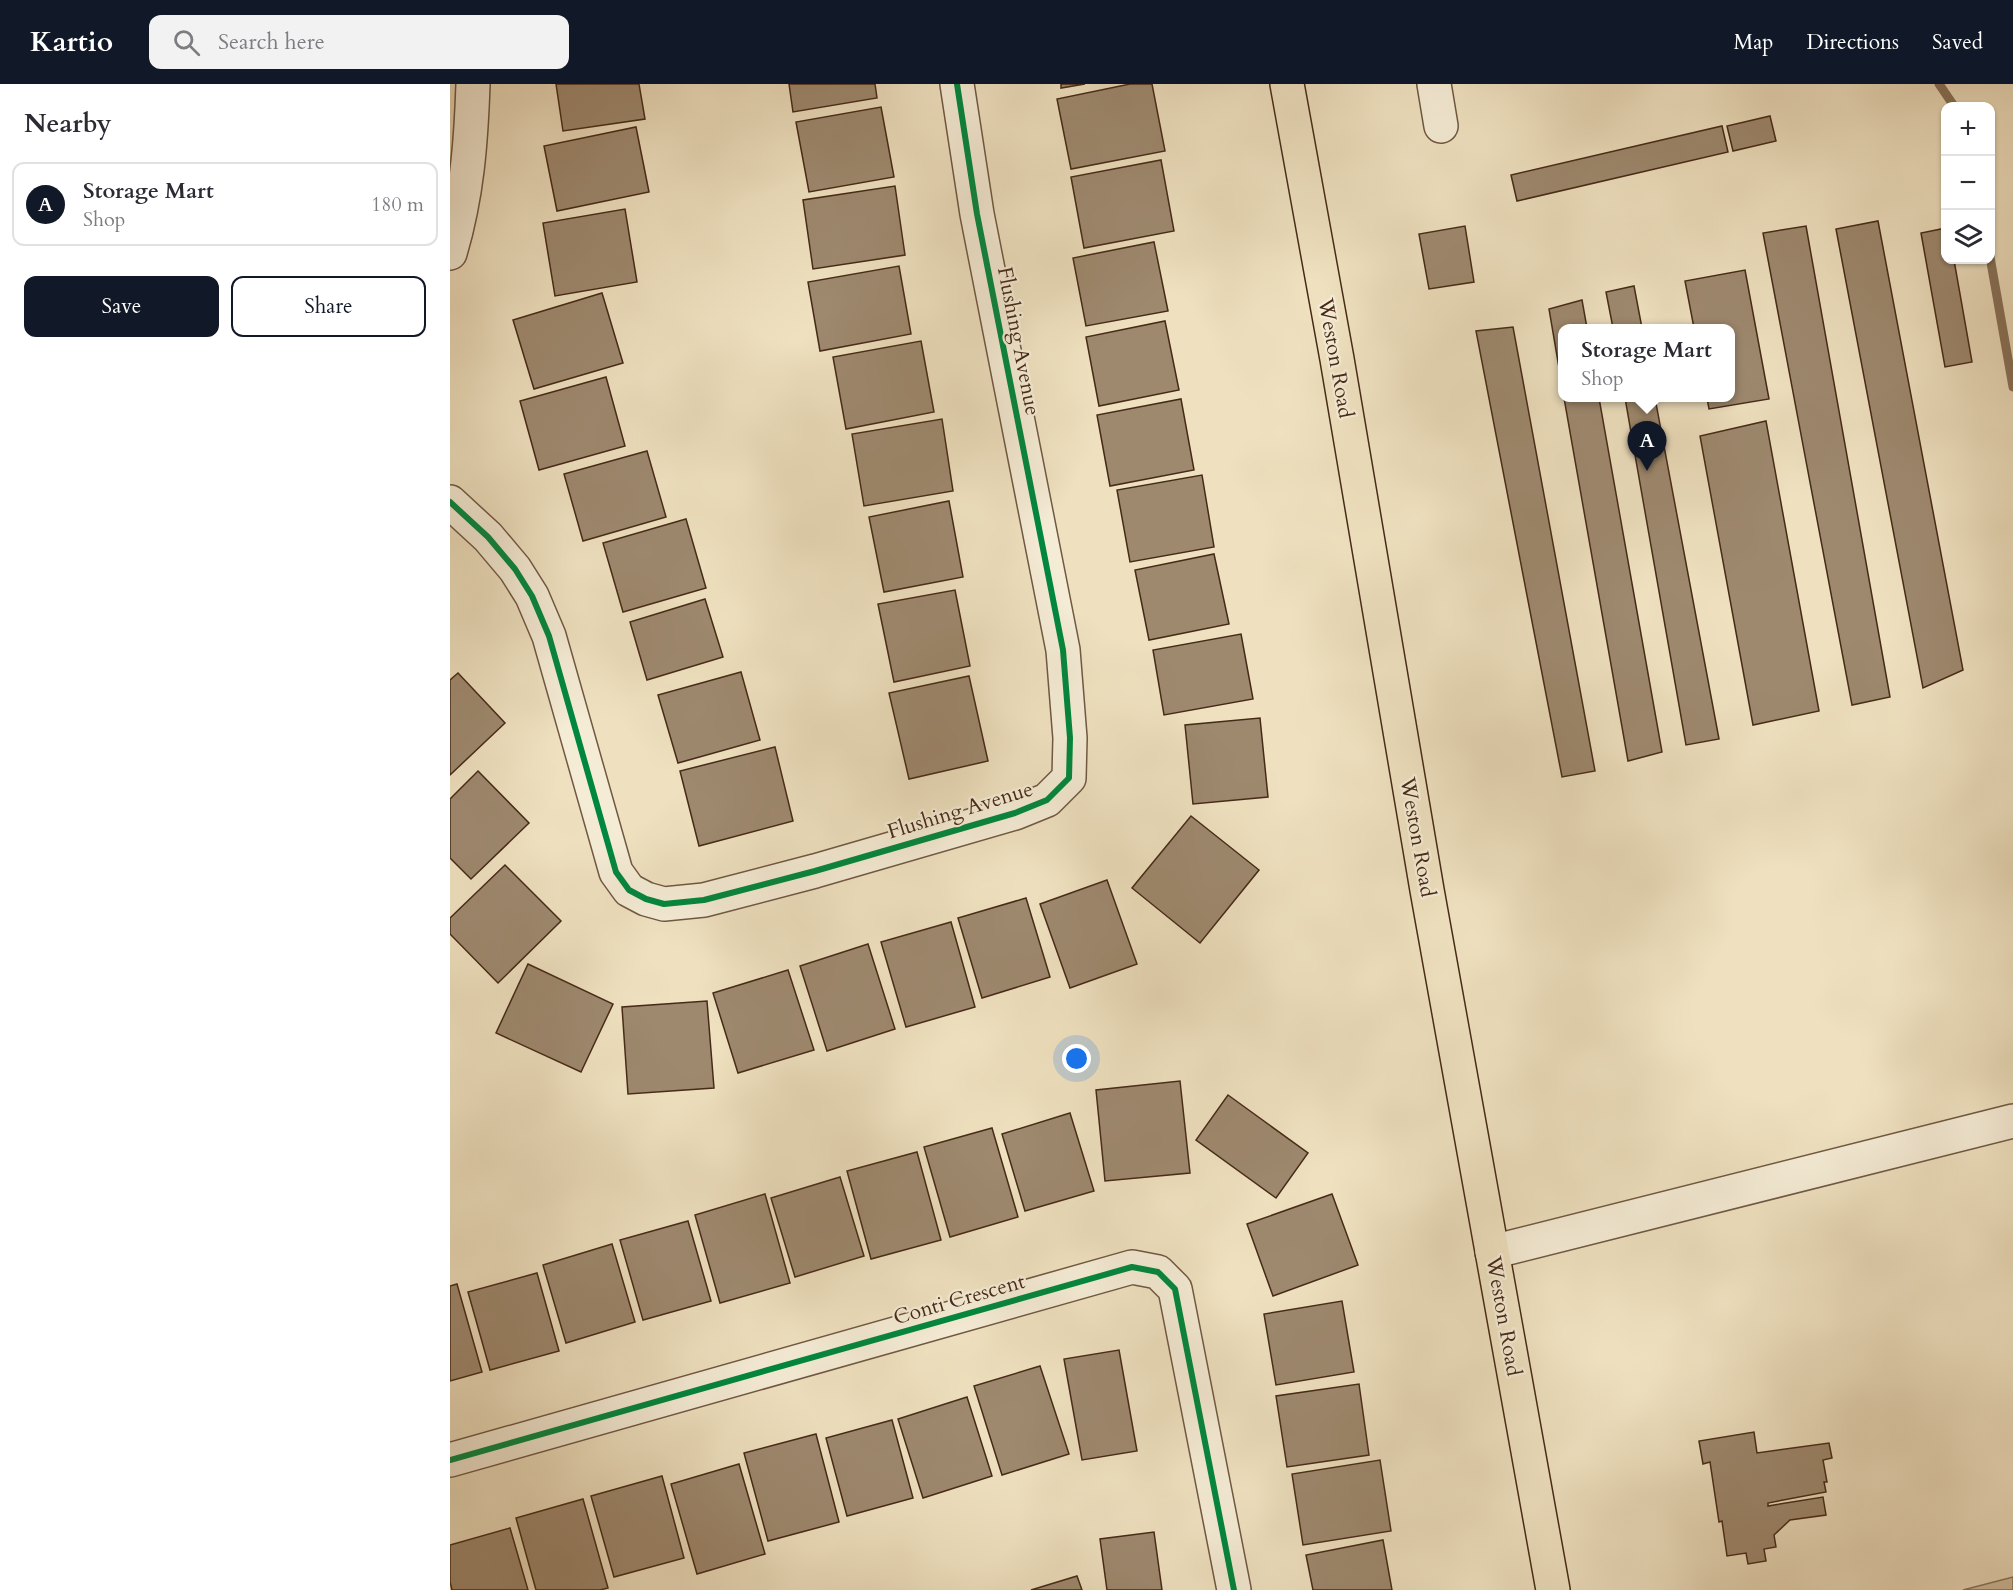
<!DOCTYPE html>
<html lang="en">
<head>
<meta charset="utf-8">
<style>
	:root { --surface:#fff; --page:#f2f2f3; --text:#2b2b33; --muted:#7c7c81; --line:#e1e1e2; --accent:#111827 }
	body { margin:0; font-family:Cardo,serif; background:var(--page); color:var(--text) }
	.controls { position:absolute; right:18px; top:18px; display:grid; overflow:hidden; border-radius:12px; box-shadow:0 2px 4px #0004 }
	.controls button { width:54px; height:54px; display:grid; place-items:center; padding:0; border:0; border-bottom:2px solid var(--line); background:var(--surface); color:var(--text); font:30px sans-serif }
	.you { position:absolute; left:627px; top:975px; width:21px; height:21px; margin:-15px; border:4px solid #fff; border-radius:50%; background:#1a73e8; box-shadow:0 0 0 9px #1a73e833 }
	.badge { display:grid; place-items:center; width:39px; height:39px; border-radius:50%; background:var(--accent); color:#fff; font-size:20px; font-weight:700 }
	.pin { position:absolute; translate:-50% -50px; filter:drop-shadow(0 2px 3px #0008) }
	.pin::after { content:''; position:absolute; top:32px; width:21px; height:18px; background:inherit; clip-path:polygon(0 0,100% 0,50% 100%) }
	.popup { position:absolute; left:1108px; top:240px; width:177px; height:78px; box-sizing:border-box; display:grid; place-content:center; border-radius:12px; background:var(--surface); filter:drop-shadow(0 2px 4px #0005); font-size:20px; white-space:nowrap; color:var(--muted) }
	.popup b { font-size:22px; color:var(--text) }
	.popup::after { content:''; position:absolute; left:50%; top:100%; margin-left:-12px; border:12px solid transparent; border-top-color:var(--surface) }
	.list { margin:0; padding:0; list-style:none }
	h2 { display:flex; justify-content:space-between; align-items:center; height:78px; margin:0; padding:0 24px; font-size:26px }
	h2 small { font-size:20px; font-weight:400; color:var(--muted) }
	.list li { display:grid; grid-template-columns:39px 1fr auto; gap:18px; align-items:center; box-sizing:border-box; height:84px; margin:0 12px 12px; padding:0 12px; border:2px solid var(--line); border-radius:12px }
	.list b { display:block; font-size:22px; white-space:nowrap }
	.list p { margin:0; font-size:20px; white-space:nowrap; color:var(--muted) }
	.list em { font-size:20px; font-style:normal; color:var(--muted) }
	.actions { display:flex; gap:12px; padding:18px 24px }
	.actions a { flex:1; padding:14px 0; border:2px solid var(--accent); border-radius:12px; text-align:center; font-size:21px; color:var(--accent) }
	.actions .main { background:var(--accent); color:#fff }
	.icon { flex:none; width:33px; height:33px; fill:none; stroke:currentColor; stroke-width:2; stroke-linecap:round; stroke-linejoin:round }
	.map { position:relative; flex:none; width:1563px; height:1506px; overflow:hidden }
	header { display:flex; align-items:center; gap:36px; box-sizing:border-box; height:84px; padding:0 30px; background:var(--accent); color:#fff }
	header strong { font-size:28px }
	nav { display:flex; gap:33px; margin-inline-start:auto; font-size:21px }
	.search { width:420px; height:54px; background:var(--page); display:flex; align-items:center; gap:15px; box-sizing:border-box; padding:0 21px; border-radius:12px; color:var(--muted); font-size:22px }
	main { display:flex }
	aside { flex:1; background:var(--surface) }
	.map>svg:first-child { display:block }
</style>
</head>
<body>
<header>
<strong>Kartio</strong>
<div class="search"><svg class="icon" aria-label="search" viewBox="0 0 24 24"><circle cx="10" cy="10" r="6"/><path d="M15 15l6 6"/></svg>Search here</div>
<nav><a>Map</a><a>Directions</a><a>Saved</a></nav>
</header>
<main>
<aside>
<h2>Nearby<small></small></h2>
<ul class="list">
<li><span class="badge">A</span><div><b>Storage Mart</b><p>Shop</p></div><em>180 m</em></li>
</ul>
<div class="actions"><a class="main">Save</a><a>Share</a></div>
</aside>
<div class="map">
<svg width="1563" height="1506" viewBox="0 0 1563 1506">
	<rect width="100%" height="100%" fill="#efe1c0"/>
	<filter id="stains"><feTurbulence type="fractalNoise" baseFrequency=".00333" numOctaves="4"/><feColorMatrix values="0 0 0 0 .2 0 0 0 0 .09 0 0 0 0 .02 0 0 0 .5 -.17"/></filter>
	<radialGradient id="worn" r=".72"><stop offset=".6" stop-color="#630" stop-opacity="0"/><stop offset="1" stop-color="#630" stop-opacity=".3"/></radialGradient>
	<path fill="#d2c2a3" stroke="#8c765e" stroke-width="1.5" d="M 1563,1493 L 1563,1506 L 1513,1506 Z"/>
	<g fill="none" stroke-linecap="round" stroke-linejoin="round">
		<g stroke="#89735b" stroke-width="9">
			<path d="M 1489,0 L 1504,22"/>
			<path d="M 1540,173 L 1563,303"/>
		</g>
	</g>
	<g fill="#9e896f" stroke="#462a18" stroke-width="1.5">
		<path d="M 106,0 L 189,0 L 195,35 L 113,47 Z"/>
		<path d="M 339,0 L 425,0 L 427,14 L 343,28 Z"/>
		<path d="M 611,0 L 635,0 L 611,4 Z"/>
		<path d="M 680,0 L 702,0 L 715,67 L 621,85 L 607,15 Z"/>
		<path d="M 431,23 L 444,93 L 359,108 L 346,38 Z"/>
		<path d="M 1320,32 L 1326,57 L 1283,67 L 1277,42 Z"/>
		<path d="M 1272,42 L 1278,68 L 1067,117 L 1061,91 Z"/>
		<path d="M 186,43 L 199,108 L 107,127 L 94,62 Z"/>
		<path d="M 711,76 L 724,147 L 634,164 L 621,93 Z"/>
		<path d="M 445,102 L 455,171 L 363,185 L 353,116 Z"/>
		<path d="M 175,125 L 187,198 L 105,212 L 93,139 Z"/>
		<path d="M 1428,137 L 1513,586 L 1473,604 L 1386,145 Z"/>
		<path d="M 1015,142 L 1024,198 L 979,205 L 969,150 Z"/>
		<path d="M 1356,142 L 1440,613 L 1402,621 L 1313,149 Z"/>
		<path d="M 1496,144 L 1496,176 L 1504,176 L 1522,278 L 1495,283 L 1471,149 Z"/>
		<path d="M 704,158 L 718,227 L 636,242 L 623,174 Z"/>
		<path d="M 449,182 L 461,250 L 370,267 L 358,198 Z"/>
		<path d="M 1295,186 L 1319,315 L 1259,325 L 1257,314 L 1281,314 L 1281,244 L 1244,244 L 1235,197 Z"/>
		<path d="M 1184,202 L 1192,244 L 1163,244 L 1156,208 Z"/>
		<path d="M 152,209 L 173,279 L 84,305 L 63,236 Z"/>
		<path d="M 1132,216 L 1137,244 L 1113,244 L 1113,307 L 1099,225 Z"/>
		<path d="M 715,237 L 729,306 L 649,322 L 636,253 Z"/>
		<path d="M 1063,243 L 1145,687 L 1112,693 L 1026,247 Z"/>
		<path d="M 471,257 L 484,328 L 396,345 L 383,273 Z"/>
		<path d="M 156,293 L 175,362 L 89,386 L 70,317 Z"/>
		<path d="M 1114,314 L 1149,314 L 1212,668 L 1178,677 Z"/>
		<path d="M 1175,314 L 1205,314 L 1269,655 L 1236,661 Z"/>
		<path d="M 731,315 L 744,386 L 660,402 L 647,331 Z"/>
		<path d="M 492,335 L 503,407 L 414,422 L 402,350 Z"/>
		<path d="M 1316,337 L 1369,627 L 1303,641 L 1250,352 Z"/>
		<path d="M 197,367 L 216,433 L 133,457 L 114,390 Z"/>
		<path d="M 752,391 L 764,463 L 680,478 L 667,406 Z"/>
		<path d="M 499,417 L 513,493 L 434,508 L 419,433 Z"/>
		<path d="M 236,435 L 256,504 L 173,528 L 153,459 Z"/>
		<path d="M 764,470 L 779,540 L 699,556 L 685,486 Z"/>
		<path d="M 505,506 L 520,582 L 444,598 L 428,520 Z"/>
		<path d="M 255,515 L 273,573 L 197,596 L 180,538 Z"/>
		<path d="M 791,550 L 803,615 L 714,631 L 703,566 Z"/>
		<path d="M 291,588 L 310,656 L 228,679 L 208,611 Z"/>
		<path d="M 8,589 L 55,639 L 0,691 L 0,596 Z"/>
		<path d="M 519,592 L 538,677 L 459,695 L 439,609 Z"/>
		<path d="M 810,634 L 818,713 L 743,720 L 735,641 Z"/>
		<path d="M 325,663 L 343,737 L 249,762 L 230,687 Z"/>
		<path d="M 28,687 L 79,739 L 21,795 L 0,774 L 0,715 Z"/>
		<path d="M 741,732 L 809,786 L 750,859 L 682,804 Z"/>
		<path d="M 55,781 L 111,837 L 48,899 L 0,850 L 0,834 Z"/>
		<path d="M 657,796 L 687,880 L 620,904 L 590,820 Z"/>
		<path d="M 576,814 L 600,893 L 532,914 L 508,834 Z"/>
		<path d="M 501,838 L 525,923 L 456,943 L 431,858 Z"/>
		<path d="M 418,860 L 445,945 L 377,967 L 350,882 Z"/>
		<path d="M 78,880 L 163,920 L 131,988 L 46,949 Z"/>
		<path d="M 338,886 L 364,966 L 288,989 L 263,909 Z"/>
		<path d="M 257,917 L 264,1004 L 178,1010 L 172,923 Z"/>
		<path d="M 730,997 L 740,1089 L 655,1097 L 646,1006 Z"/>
		<path d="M 778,1011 L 858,1069 L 826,1114 L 746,1056 Z"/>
		<path d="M 620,1029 L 644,1107 L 575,1127 L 552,1050 Z"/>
		<path d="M 542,1044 L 568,1133 L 500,1153 L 474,1063 Z"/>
		<path d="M 467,1068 L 491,1156 L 421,1175 L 397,1087 Z"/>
		<path d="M 390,1093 L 414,1172 L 345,1193 L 321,1114 Z"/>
		<path d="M 315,1110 L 340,1199 L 270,1219 L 245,1131 Z"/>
		<path d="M 882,1110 L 908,1181 L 823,1212 L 797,1140 Z"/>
		<path d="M 238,1137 L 261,1217 L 193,1236 L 170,1156 Z"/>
		<path d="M 162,1160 L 185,1238 L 116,1259 L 93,1181 Z"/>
		<path d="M 87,1189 L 109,1267 L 40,1286 L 18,1208 Z"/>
		<path d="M 7,1200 L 32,1288 L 0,1297 L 0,1202 Z"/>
		<path d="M 892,1217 L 904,1288 L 826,1301 L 814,1230 Z"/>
		<path d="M 669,1266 L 687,1367 L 632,1376 L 614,1275 Z"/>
		<path d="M 590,1282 L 619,1370 L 552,1391 L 524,1302 Z"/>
		<path d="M 909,1300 L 919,1371 L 837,1383 L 826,1312 Z"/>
		<path d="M 517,1313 L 542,1392 L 473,1414 L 448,1335 Z"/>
		<path d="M 442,1336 L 463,1414 L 397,1432 L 376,1354 Z"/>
		<path d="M 1304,1348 L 1307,1369 L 1379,1359 L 1382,1374 L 1373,1376 L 1377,1398 L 1374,1398 L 1376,1408 L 1318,1419 L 1318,1422 L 1373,1413 L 1376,1431 L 1340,1436 L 1324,1451 L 1326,1463 L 1314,1465 L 1316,1477 L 1298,1480 L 1296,1469 L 1277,1472 L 1272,1437 L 1269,1438 L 1260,1378 L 1253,1380 L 1249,1357 Z"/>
		<path d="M 366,1350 L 389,1438 L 318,1457 L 294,1369 Z"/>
		<path d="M 930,1376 L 941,1447 L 853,1461 L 842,1390 Z"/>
		<path d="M 289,1380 L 315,1470 L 247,1490 L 221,1400 Z"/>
		<path d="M 212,1392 L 234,1474 L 164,1493 L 141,1412 Z"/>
		<path d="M 133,1415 L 158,1504 L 150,1506 L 86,1506 L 66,1434 Z"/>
		<path d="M 60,1444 L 78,1506 L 2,1506 L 0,1498 L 0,1461 Z"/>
		<path d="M 704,1448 L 712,1506 L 657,1506 L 650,1455 Z"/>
		<path d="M 933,1456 L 942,1506 L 863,1506 L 856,1471 Z"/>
		<path d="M 627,1492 L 632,1506 L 581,1506 Z"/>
	</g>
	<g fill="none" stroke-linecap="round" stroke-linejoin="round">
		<defs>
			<g id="minor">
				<path d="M 984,0 L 991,42"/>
				<path d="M 0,169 C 17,112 21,59 23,0"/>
				<path d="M 0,418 L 38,453 L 65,485 L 82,512 L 99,552 L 166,788 L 179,806 L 196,815 L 214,820 L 254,816 L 365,787 L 565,729 L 597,716 L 619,694 L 620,654 L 613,566 L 527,130 L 507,0"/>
				<path d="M 1042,1168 L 1563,1037"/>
				<path d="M 0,1376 L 682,1183 L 708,1188 L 725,1205 L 784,1506"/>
			</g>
			<path id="major" d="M 837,0 L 887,275 L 977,806 L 1103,1506"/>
		</defs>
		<use href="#minor" stroke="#705842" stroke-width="36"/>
		<use href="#major" stroke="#462a18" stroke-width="36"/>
		<use href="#minor" stroke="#f5ecd6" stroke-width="33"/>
		<use href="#major" stroke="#efe1c0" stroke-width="33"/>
		<defs>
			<g id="cycleway">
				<path d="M 0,418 L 38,453 L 65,485 L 82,512 L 99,552 L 166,788 L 179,806 L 196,815 L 214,820 L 254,816 L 365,787 L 565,729 L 597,716 L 619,694 L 620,654 L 613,566 L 527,130 L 507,0"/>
				<path d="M 0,1376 L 682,1183 L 708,1188 L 725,1205 L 784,1506"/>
			</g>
		</defs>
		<use href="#cycleway" stroke="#f5ecd6" stroke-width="10"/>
		<use href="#cycleway" stroke="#00873e" stroke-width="6"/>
	</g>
	<g text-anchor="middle" stroke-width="4.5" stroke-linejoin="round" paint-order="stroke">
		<g font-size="21" fill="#462a18" stroke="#f5ecd6">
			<text transform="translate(569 257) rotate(79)" y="7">Flushing Avenue</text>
			<text transform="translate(886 274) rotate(80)" y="7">Weston Road</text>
			<text transform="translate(510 726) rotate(-17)" y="7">Flushing Avenue</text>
			<text transform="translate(968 753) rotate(80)" y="7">Weston Road</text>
			<text transform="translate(509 1215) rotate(-16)" y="7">Conti Crescent</text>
			<text transform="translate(1054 1232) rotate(80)" y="7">Weston Road</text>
		</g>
	</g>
	<rect width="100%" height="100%" filter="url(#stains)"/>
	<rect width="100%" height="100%" fill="url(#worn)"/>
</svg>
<div class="controls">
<button>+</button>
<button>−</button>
<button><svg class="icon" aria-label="layers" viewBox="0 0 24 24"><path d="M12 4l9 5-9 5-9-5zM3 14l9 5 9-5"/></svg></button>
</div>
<div class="you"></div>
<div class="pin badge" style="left:1197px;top:387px">A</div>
<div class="popup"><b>Storage Mart</b>Shop</div>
</div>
</main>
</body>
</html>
